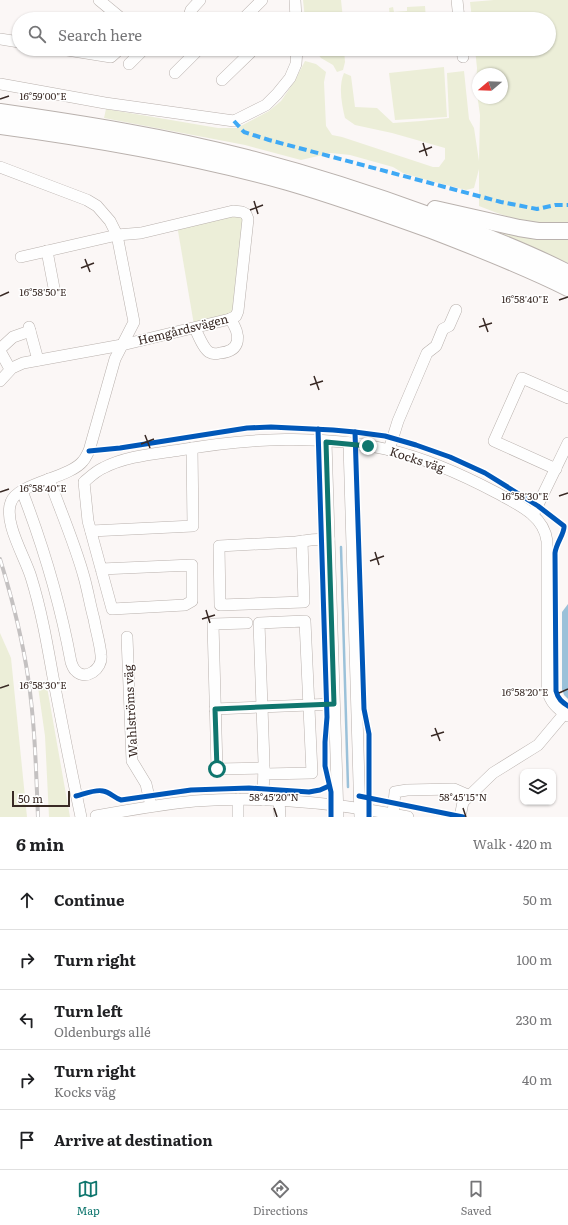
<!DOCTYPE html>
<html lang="en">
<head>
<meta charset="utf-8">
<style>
	:root { --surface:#fff; --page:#f2f2f2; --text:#202124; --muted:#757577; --line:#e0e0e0; --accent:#0f766e }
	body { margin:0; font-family:Literata,serif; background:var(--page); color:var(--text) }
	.controls { position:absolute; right:12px; bottom:12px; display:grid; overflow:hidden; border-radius:8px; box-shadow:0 1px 3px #0004 }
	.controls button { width:36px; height:36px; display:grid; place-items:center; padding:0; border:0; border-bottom:1px solid var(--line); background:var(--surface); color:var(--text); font:20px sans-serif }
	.compass { position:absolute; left:472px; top:68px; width:36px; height:36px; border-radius:50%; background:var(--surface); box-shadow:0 1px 3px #0004; rotate:251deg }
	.scale { position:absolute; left:12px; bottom:10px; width:58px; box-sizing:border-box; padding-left:4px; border:2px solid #382924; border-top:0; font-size:11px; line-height:14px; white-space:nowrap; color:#382924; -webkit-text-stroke:3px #fff; paint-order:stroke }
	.stop { position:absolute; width:12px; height:12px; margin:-9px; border:3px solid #0f766e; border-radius:50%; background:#fff }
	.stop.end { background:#0f766e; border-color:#fff; box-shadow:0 1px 4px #0008 }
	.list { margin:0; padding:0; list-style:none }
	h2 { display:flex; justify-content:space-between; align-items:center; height:52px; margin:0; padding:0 16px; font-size:17px }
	h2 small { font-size:13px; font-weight:400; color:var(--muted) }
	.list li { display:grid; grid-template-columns:26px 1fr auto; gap:12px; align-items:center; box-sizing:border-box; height:60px; padding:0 16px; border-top:1px solid var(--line) }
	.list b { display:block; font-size:15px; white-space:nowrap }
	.list p { margin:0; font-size:13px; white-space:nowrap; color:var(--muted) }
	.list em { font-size:13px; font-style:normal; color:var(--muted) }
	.icon { flex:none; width:22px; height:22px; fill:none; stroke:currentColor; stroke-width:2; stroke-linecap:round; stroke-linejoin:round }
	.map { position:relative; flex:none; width:568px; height:817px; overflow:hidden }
	.search { position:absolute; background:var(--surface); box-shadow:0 1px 3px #0004; left:12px; right:12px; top:12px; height:44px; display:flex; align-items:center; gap:10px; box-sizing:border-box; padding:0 14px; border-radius:22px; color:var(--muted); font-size:15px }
	.sheet { height:352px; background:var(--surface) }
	nav { display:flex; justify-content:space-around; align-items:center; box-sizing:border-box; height:56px; border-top:1px solid var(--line); background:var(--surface); font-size:11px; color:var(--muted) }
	nav a { display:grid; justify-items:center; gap:2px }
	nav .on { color:var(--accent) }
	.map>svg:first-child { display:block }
</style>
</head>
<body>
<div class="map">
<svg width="568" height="817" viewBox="0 0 568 817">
	<rect width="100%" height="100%" fill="#fbf7f6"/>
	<g fill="#eceed8" fill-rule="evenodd">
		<path d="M 303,0 L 341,0 L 343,19 L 305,19 Z"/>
		<path d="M 494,0 L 568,0 L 568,222 C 537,227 508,218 479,206 L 479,169 L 474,188 L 466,190 L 423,179 L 403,173 L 393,167 L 350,155 L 331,153 L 301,160 L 245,145 L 104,118 L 106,109 L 218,128 L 237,128 L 269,111 L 281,101 L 294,82 L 305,61 L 316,64 L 326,72 L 324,82 L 326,126 L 332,135 L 342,137 L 433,167 L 439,167 L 445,159 L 445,148 L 392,133 L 355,125 L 345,118 C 342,105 338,87 344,73 L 351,76 L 355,107 L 377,108 L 393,123 C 412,122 430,120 449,118 L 447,73 L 464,71 L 469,119 L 474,128 L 479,161 L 480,115 L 476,86 L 477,68 L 475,49 L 549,49 L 549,19 L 472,19 L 470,2 ZM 478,74 L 502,74 L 502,98 L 478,98 Z"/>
		<path d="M 425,6 L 426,19 L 390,19 L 389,8 L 393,7 L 394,12 L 407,11 L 407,7 Z"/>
		<path d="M 314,49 L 344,49 L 345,62 L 343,70 L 337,72 L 333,65 L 321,58 Z"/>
		<path d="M 444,67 L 447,117 L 395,120 L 389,73 Z"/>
		<path d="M 222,214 L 246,217 L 232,316 L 194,325 L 177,225 Z"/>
		<path d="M 480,224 L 568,235 L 568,263 Z"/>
		<path d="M 0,633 L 11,658 L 27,817 L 0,817 Z"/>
		<path d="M 38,687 L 47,687 L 70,817 L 49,817 L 45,736 Z"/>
	</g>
	<path fill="#9bc1d9" d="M 568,604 L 568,699 L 564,695 L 562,689 L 562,612 Z"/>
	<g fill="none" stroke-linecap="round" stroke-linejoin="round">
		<path stroke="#9bc1d9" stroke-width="2.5" d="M 341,547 L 348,787"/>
		<defs>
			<g id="minor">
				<path d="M 99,0 L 122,19"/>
				<path d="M 295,0 L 296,19"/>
				<path d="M 457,0 L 459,19"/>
				<path d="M 188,19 L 191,10 L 200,0"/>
				<path d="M 243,19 L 262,0"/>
				<path d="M 0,39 L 19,42"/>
				<path d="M 61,49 L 111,57 L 120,49"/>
				<path d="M 462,49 L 463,57"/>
				<path d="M 129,64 L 144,49"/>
				<path d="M 175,73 L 199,49"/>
				<path d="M 222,80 L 254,49"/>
				<path d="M 0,84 L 105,103 L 234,121 L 266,105 L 277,94 L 290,78 L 296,64 L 297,49"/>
				<path d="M 0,167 L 87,200 L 97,206 L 110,221 L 117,235 L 134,322 L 115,359 L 89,451 C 87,454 86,458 83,461 C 70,478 18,483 11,502 C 3,522 25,557 31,577 C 41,609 47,643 53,677 C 62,724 71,770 81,817"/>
				<path d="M 47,251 L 54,288"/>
				<path d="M 29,327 L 38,360"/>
				<path d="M 195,328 C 197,333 204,349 209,352 C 212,354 216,354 220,353 C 242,351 241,334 230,319"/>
				<path d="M 0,349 L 13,337 L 30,331"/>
				<path d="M 0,351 L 10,369"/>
				<path d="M 0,381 L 12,368 L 23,363 L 122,345 L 230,319 L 236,316 L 238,311 L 248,219 L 246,214 L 242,212 L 233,211 L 141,233 L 117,235 L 21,257"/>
				<path d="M 326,442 L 338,817"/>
				<path d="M 349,444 L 360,817"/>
				<path d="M 389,450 L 398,421 L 427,353 L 436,346 L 443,329 L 449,326 L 456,310"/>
				<path d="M 556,469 L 494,441 L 522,378 L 568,398"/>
				<path d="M 22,491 C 44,548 60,602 71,662 C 72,665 73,668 75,670 C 85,682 103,669 101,655 C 100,643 96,631 94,619 C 90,605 88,591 84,577 C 75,544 61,512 49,479"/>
				<path d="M 533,515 L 568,443"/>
				<path d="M 91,531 L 193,526 L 192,448"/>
				<path d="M 302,541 L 304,602 L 220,605 L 219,546 L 296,542 C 307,540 318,539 329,539"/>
				<path d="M 101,569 L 192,565 L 192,601 L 185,605 L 112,609 L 88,521 L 84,482 C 90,477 96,471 103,468 C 126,456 154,454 180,450 C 247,438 324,434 390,450 C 428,459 463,475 497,493 C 517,504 544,515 547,541 L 547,689 C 550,703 558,709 568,716"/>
				<path d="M 247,623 L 213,624 L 217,769 L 264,768"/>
				<path d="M 127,637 L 132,761 L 146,784 L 151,806"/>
				<path d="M 215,709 L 334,704"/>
				<path d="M 238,799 L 238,817"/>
				<path d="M 263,800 L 264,763 L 259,623 L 305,621 L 312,773 L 264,774"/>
				<path d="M 279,800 L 280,817"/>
				<path d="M 393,814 L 395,792 L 407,790 L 454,789 L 470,796"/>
				<path d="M 96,816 C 129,810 162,804 195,801 C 266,796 339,803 408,817"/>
				<path d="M 460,817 L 463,802 L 493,773 L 538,745 L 564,714"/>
			</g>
			<g id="highway">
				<path d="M 0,112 C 83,124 166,137 247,158 C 308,174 368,193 428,215 C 476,232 523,250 568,273"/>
				<path d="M 0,126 C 97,139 194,156 288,182 C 336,196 384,213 431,230 C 478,248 524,266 568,288"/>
				<path d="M 435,209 L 519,228 L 538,231 L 568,231"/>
			</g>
		</defs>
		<use href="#minor" stroke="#b9b1ad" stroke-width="12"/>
		<use href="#highway" stroke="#b9b1ad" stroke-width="18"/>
		<use href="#minor" stroke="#fefefe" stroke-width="11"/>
		<use href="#highway" stroke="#fefefe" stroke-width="16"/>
		<defs>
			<path id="rail" d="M 0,559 C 12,598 22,637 28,677 C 35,724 36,770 38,817"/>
		</defs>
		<use href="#rail" stroke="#c4c1c1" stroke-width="4"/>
		<use href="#rail" stroke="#fff" stroke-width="2.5" stroke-dasharray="8" stroke-linecap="butt"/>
		<path stroke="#3fa9f5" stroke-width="4" stroke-dasharray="8 4" stroke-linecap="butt" d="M 234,121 L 244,132 L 269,140 L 501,202 L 537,209 L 555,205 L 568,205"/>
		<defs>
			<g id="cycleway">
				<path d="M 318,429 L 327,717 L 325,742 L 325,766 L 331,792 L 331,817"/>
				<path d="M 355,432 L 364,709 L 369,734 L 369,817"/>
				<path d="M 89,451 L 120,448 L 247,428 L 271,427 L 333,430 L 355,432 L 385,436 L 416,445 L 450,457 L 485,473 L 538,506 L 564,526 C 565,533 556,543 555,553 L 556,691 C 558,699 562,702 568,706"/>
				<path d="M 76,796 C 84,794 96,789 103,791 C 110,792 114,798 121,800 L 191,790 L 249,788 L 309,792 L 320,790 L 329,786"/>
				<path d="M 359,796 L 463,817"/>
			</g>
		</defs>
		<use href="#cycleway" stroke="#fff" stroke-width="8"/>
		<use href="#cycleway" stroke="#0057b8" stroke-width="5"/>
	</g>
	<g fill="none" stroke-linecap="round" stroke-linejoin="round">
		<path stroke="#0f766e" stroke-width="5" d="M 217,769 L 215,709 L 334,704 L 326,442 L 368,446"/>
	</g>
	<path fill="none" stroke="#382924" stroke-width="1.5" d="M 0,99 L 9,96M 423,143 L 427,156M 419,152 L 432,147M 254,201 L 258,214M 250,210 L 263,205M 85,259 L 90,272M 81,268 L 94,263M 0,296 L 9,292M 559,300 L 568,297M 483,318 L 488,332M 479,327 L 492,323M 314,376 L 319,390M 310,385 L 323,381M 145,435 L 150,448M 141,444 L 154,439M 0,492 L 9,489M 559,496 L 568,493M 375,552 L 379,565M 370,561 L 384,556M 206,610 L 210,623M 202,619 L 215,615M 0,688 L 9,685M 559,693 L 568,689M 435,728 L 440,741M 431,736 L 444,732M 274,808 L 277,817M 463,808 L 466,817"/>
	<g text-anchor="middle" stroke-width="3" stroke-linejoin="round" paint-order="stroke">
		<g font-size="12" fill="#382924" stroke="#fff">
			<text transform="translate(183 330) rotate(-14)" y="4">Hemgårdsvägen</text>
			<text transform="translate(417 460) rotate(18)" y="4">Kocks väg</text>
			<text transform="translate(131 711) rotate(-93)" y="4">Wahlströms väg</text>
		</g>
	</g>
	<g font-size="10" text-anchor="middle" fill="#382924" stroke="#fff" stroke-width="3" stroke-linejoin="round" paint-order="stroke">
		<text x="43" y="100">16°59'00"E</text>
		<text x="43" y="296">16°58'50"E</text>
		<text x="525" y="303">16°58'40"E</text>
		<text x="43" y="492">16°58'40"E</text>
		<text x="525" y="500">16°58'30"E</text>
		<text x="43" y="689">16°58'30"E</text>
		<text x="525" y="696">16°58'20"E</text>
		<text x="274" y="801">58°45'20"N</text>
		<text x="463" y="801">58°45'15"N</text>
	</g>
</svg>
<div class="controls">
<button><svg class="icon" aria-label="layers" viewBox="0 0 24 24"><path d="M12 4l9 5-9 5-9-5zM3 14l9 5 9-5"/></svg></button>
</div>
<svg class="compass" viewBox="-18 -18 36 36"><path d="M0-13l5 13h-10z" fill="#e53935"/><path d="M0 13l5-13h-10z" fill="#757577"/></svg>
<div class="scale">50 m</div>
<div class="stop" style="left:217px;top:769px"></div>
<div class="stop end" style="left:368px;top:446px"></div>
<div class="search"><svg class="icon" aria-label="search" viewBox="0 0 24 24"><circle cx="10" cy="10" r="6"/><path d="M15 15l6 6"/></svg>Search here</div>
</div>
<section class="sheet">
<h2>6 min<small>Walk · 420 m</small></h2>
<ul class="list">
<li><svg class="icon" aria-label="ahead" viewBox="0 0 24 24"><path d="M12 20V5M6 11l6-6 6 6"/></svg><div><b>Continue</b></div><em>50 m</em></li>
<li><svg class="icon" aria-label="right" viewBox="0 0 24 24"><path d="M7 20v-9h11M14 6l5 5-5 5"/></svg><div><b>Turn right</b></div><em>100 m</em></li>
<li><svg class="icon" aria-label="left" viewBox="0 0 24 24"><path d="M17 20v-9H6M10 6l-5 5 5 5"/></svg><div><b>Turn left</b><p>Oldenburgs allé</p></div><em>230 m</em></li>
<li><svg class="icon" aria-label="right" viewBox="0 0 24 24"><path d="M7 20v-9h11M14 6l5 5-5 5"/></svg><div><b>Turn right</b><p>Kocks väg</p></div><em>40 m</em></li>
<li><svg class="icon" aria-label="arrive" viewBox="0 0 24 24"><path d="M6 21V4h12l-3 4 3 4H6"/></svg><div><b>Arrive at destination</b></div></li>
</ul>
</section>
<nav>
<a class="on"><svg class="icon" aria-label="map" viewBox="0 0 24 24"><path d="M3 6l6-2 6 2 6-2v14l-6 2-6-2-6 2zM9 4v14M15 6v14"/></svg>Map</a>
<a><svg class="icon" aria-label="directions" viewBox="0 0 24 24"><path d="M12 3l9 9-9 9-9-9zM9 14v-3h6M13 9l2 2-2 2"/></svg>Directions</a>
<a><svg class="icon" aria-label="saved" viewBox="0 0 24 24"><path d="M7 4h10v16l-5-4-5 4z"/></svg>Saved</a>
</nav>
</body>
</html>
